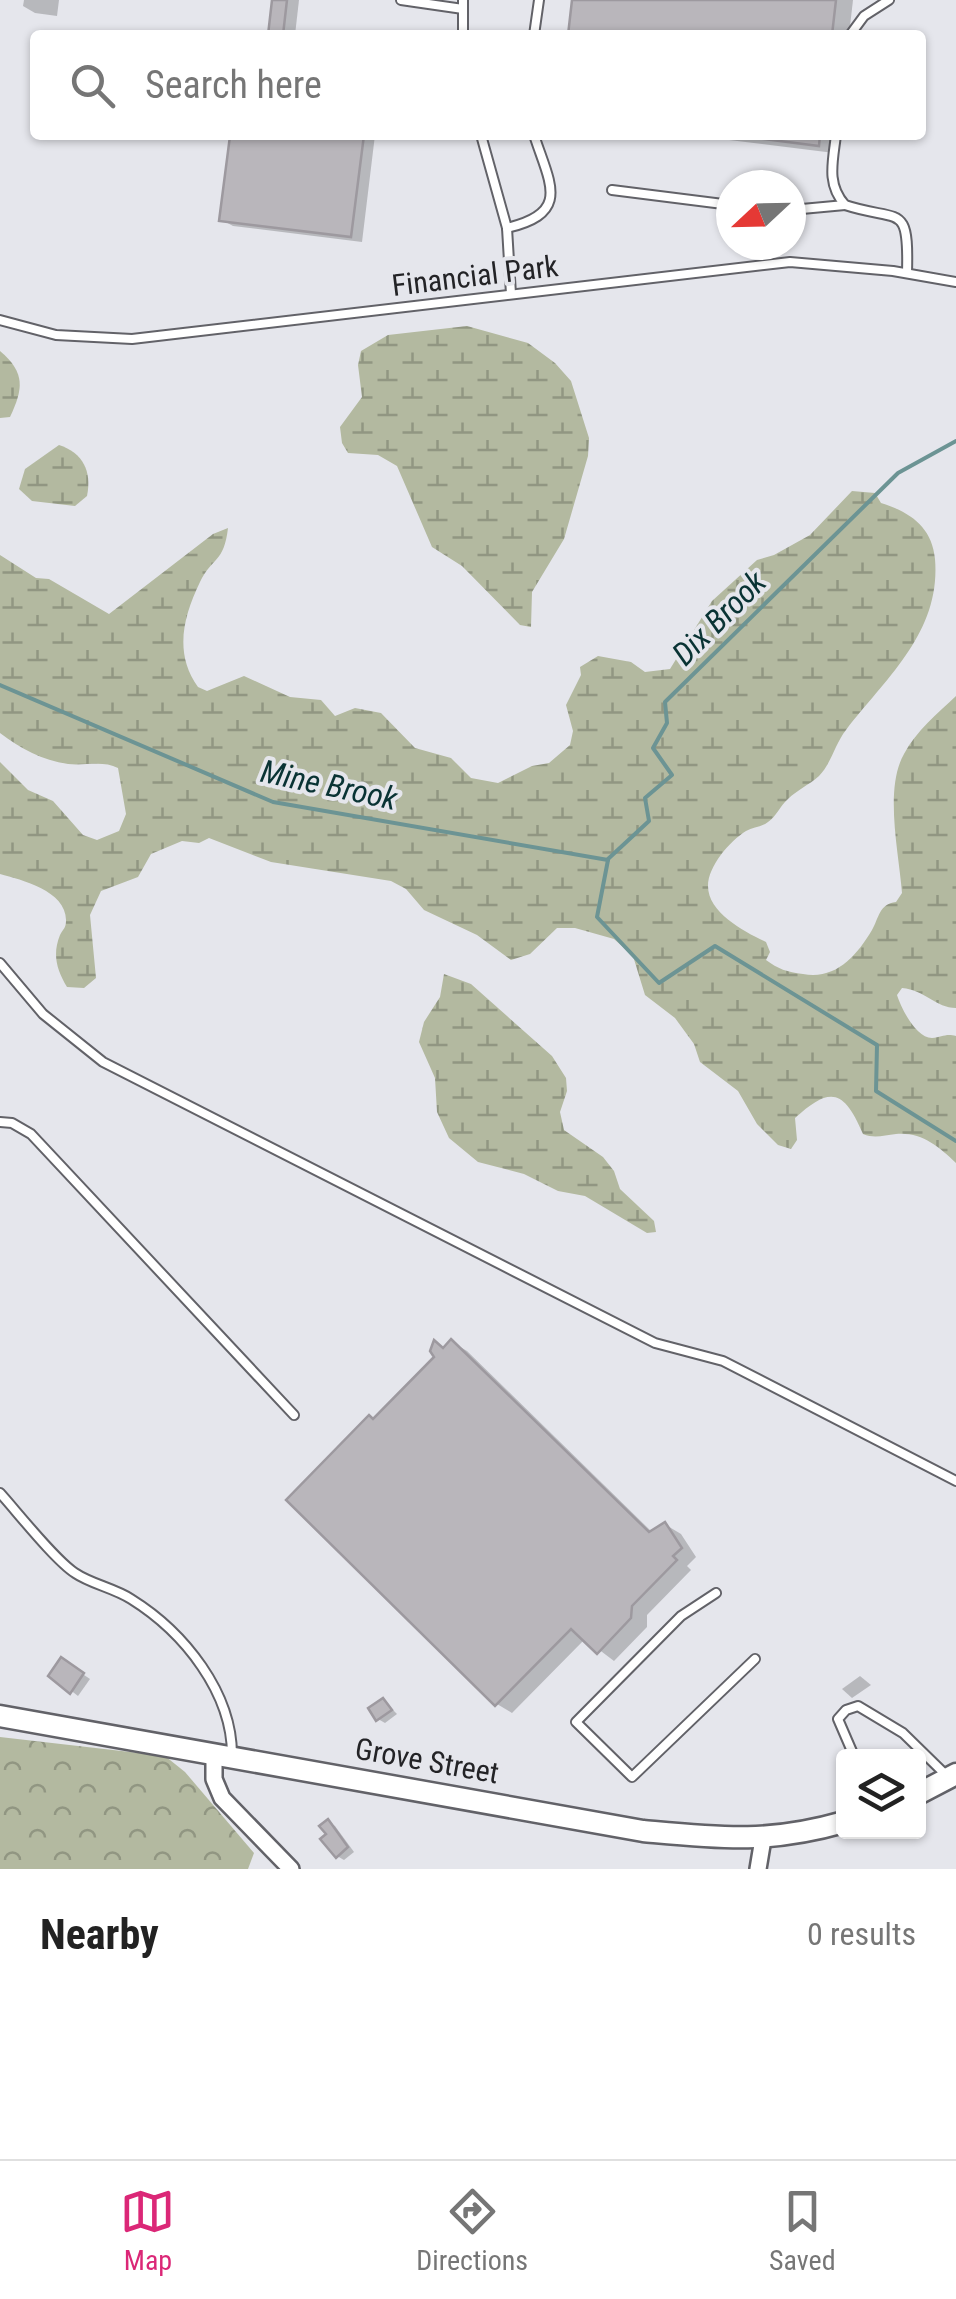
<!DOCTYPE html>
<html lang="en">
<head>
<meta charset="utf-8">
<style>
	:root { --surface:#fff; --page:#f2f2f2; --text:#222; --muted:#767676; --line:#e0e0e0; --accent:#db2777 }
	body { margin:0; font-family:"Roboto Condensed",sans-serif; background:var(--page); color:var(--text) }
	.controls { position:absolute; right:30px; bottom:30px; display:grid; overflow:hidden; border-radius:10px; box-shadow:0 2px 8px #0004 }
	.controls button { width:90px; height:90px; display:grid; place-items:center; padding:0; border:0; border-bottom:2px solid var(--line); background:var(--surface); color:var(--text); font:50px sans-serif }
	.compass { position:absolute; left:716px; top:170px; width:90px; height:90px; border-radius:50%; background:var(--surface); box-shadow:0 2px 8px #0004; rotate:248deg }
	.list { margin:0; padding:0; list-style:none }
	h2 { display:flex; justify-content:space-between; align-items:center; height:130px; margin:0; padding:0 40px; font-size:42px }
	h2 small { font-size:32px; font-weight:400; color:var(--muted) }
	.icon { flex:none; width:55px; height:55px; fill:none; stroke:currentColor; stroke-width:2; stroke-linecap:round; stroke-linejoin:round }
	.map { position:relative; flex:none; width:956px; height:1869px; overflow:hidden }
	.search { position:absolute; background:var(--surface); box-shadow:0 2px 8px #0004; left:30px; right:30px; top:30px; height:110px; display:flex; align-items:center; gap:25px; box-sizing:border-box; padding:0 35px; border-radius:10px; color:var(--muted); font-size:38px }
	.sheet { height:290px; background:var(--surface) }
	nav { display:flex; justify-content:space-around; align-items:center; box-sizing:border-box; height:140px; border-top:2px solid var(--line); background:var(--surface); font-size:28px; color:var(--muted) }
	nav a { display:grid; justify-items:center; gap:5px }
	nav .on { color:var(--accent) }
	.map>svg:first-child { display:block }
</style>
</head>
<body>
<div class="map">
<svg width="956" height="1869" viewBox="0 0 956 1869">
	<defs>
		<pattern id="forest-crowns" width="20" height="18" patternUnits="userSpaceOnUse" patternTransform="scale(2.5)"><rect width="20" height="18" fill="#b3b9a0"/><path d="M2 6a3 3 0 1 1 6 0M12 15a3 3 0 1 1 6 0" fill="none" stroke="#919682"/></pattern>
		<pattern id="wetland-marsh" width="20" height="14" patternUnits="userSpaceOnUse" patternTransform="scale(2.5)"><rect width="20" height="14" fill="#b3b9a0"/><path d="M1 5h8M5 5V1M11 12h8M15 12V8" fill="none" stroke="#919682"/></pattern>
	</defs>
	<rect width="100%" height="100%" fill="#e5e6ec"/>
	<path fill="url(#forest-crowns)" d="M 0,1737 L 165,1756 L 185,1772 L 254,1853 L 248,1869 L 0,1869 Z"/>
	<g fill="url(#wetland-marsh)">
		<path d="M 467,326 L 528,343 L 555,363 L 571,381 L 589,438 L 588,456 L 564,539 L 532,592 L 531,627 L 520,625 L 462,566 L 432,547 L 397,466 L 378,455 L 348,453 L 342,443 L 340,427 L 362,397 L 358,365 L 361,351 L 388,335 Z"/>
		<path d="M 0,351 C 26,373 23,389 10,417 L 0,418 Z"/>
		<path d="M 59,445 C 83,453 92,471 87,496 L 75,506 L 32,501 L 19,489 L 25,469 Z"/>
		<path d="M 852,491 L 875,493 L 881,503 C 910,512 932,527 935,559 C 941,632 887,677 846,730 C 835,744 831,764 819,776 C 809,785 797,790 788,799 C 780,806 776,817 768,822 C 762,827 753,827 746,831 C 730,841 708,866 708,886 C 708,913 745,932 766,942 L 770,952 L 766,960 C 778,969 787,972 803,974 C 835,980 856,957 872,930 C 879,918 879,904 896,902 L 902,893 C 899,853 884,789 904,754 C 916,731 938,713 956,696 L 956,1008 C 936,1008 925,990 902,988 L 897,995 C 901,1008 916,1038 932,1038 C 942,1037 946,1033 956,1036 L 956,1163 C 938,1146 922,1132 896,1134 C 884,1135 875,1139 863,1134 C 844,1089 830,1086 795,1118 L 797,1140 L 791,1149 L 778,1145 L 757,1124 L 738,1091 L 700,1062 L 694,1044 L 675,1018 L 645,995 L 633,956 L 614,939 L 575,928 L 557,928 L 530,954 L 511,960 L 477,935 L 424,910 L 406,889 L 391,881 L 271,862 L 209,838 L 199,843 L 182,841 L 151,854 L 138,877 L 101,891 L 90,915 L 96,978 L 84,988 L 67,987 C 57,970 52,955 60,935 C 63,929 66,928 66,921 C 67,891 22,880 0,874 L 0,762 L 28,790 L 53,801 L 83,835 L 97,840 L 119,831 L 126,814 L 118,768 C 103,760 85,766 68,764 C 42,760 21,749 0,733 L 0,555 L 36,578 L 49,579 L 109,614 L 213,534 L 228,528 C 224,563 212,557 200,582 C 183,617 174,654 198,687 L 207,691 L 244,676 L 290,697 L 321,700 L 335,716 L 355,708 L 381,713 L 415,748 L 451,758 L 471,778 L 498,783 L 532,766 L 549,763 L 570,745 L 573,731 L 566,705 L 581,675 L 580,667 L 598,656 L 631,662 L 645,672 L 670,669 L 712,601 L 757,560 L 774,555 L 810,535 Z"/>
		<path d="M 444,974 L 471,984 L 552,1056 L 566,1078 L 567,1091 L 560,1112 L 564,1130 L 603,1157 L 614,1171 L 620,1189 L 654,1221 L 656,1232 L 647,1233 L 585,1196 L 558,1191 L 524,1174 L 478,1162 L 449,1138 L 437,1112 L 435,1078 L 419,1042 L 424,1022 L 440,997 Z"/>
	</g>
	<g fill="#0003">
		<path d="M 24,0 L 59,0 L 57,16 L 35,13 L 23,6 Z"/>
		<path d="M 275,0 L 299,0 L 295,35 L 271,35 Z"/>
		<path d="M 574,0 L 853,0 L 849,35 L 570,35 Z"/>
		<path d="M 217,135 L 375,135 L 362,242 L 233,226 L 222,220 L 232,140 Z"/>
		<path d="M 688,135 L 837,135 L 834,153 Z"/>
		<path d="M 452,1342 L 467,1351 L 653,1533 L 666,1525 L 681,1534 L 696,1557 L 687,1566 L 691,1570 L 647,1615 L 647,1627 L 614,1661 L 585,1639 L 512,1713 L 497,1704 L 374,1421 Z"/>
		<path d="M 62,1660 L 90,1679 L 78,1696 L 51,1675 Z"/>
		<path d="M 860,1676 L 871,1685 L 852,1698 L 842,1689 Z"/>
		<path d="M 383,1700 L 397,1714 L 385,1723 L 378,1719 Z"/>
		<path d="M 328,1822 L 335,1826 L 354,1852 L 344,1860 L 337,1856 Z"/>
	</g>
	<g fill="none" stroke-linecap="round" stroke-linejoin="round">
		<g stroke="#6c9494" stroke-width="4">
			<path d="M 0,685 L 273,802 L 608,860"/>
			<path d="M 608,859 L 649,821 L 645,798 L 672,775 L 653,748 L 667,723 L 665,702 L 898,473 L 956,441"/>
			<path d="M 608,860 L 597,917 L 659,983 L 715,946 L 877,1045 L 876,1091 L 956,1141"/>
		</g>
	</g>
	<g fill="#b9b6bb" stroke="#9d999f" stroke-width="2.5">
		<path d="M 272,0 L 287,0 L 283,35 L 268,35 Z"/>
		<path d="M 572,0 L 836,0 L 832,35 L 568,35 Z"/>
		<path d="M 219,135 L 364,135 L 351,237 L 219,221 L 230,136 Z"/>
		<path d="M 732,135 L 820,135 L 819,146 Z"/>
		<path d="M 451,1339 L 649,1532 L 665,1522 L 682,1548 L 673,1556 L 677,1560 L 632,1606 L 631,1618 L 597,1654 L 571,1629 L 495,1706 L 286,1500 L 369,1415 L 373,1419 L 434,1357 L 430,1351 L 434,1340 L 443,1348 Z"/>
		<path d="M 61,1657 L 84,1673 L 70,1694 L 48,1676 Z"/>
		<path d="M 383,1698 L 392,1710 L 376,1721 L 368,1708 Z"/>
		<path d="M 328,1819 L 348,1847 L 336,1858 L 320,1839 L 326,1834 L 319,1826 Z"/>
	</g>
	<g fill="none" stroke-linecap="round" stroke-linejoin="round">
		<defs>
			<g id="lane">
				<path d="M 401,0 L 463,9"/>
				<path d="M 463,35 L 463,0"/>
				<path d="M 534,35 L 539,0"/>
				<path d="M 850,35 L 864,16 L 889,0"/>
				<path d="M 481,135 L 507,228 L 511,294"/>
				<path d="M 836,135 C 833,161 826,184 845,205 C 900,223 909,201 907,273"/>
				<path d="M 612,190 L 731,205"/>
				<path d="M 791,210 L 845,205"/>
				<path d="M 507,228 C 571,213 550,184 534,135"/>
				<path d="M 0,320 L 56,335 L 132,339 L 790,262 L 893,271 L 956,282"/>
				<path d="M 0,963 L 43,1014 L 103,1062 L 655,1343 L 723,1361 L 956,1481"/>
				<path d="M 0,1122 L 12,1123 L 31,1134 L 294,1415"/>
				<path d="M 0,1493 C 18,1513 55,1560 75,1573 C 91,1584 114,1588 131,1599 C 184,1632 233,1693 232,1757"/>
				<path d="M 716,1593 L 681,1616 L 576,1722 L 632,1777 L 755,1659"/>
				<path d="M 854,1756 L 838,1719 L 846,1710 L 858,1706 L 903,1733 L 947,1776"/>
			</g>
			<g id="street">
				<path d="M 214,1753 L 214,1779 L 222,1798 L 291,1869"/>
				<path d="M 758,1869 L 763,1839"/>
			</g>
			<g id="secondary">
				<path d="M 0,1716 L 643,1831 C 719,1838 767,1844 844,1822"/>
				<path d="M 918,1794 L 956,1774"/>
			</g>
		</defs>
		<use href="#lane" stroke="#626268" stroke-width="12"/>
		<use href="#street" stroke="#626268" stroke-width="20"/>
		<use href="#secondary" stroke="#626268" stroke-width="25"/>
		<use href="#lane" stroke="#fff" stroke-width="8"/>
		<use href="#street" stroke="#fff" stroke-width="15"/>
		<use href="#secondary" stroke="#fff" stroke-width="20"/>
	</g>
	<g text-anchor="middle" stroke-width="8" stroke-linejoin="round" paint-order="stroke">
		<g font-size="30" fill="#232326" stroke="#e5e6ec">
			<text transform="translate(475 276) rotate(-7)" y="10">Financial Park</text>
			<text transform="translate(427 1761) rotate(10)" y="10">Grove Street</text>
		</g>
		<g font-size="32" font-style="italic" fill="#093334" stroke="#e5e6ec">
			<text transform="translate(719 618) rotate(-45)" y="11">Dix Brook</text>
			<text transform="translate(329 785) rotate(12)" y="11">Mine Brook</text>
		</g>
	</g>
</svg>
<div class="controls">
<button><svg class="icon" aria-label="layers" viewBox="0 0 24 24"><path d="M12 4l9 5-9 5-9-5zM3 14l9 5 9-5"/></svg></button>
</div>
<svg class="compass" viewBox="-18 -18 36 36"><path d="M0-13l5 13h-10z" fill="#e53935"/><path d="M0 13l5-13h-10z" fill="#767676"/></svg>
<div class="search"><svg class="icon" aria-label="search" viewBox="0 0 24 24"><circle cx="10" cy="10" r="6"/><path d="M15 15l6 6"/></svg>Search here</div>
</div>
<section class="sheet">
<h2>Nearby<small>0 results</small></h2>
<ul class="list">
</ul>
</section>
<nav>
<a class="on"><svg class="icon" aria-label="map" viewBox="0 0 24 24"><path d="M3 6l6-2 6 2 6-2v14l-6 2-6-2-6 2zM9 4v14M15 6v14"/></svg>Map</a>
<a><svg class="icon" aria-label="directions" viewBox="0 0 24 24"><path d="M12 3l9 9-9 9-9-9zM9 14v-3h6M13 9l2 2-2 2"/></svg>Directions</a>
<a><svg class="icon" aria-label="saved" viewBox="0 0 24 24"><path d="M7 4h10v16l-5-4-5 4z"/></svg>Saved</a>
</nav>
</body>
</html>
